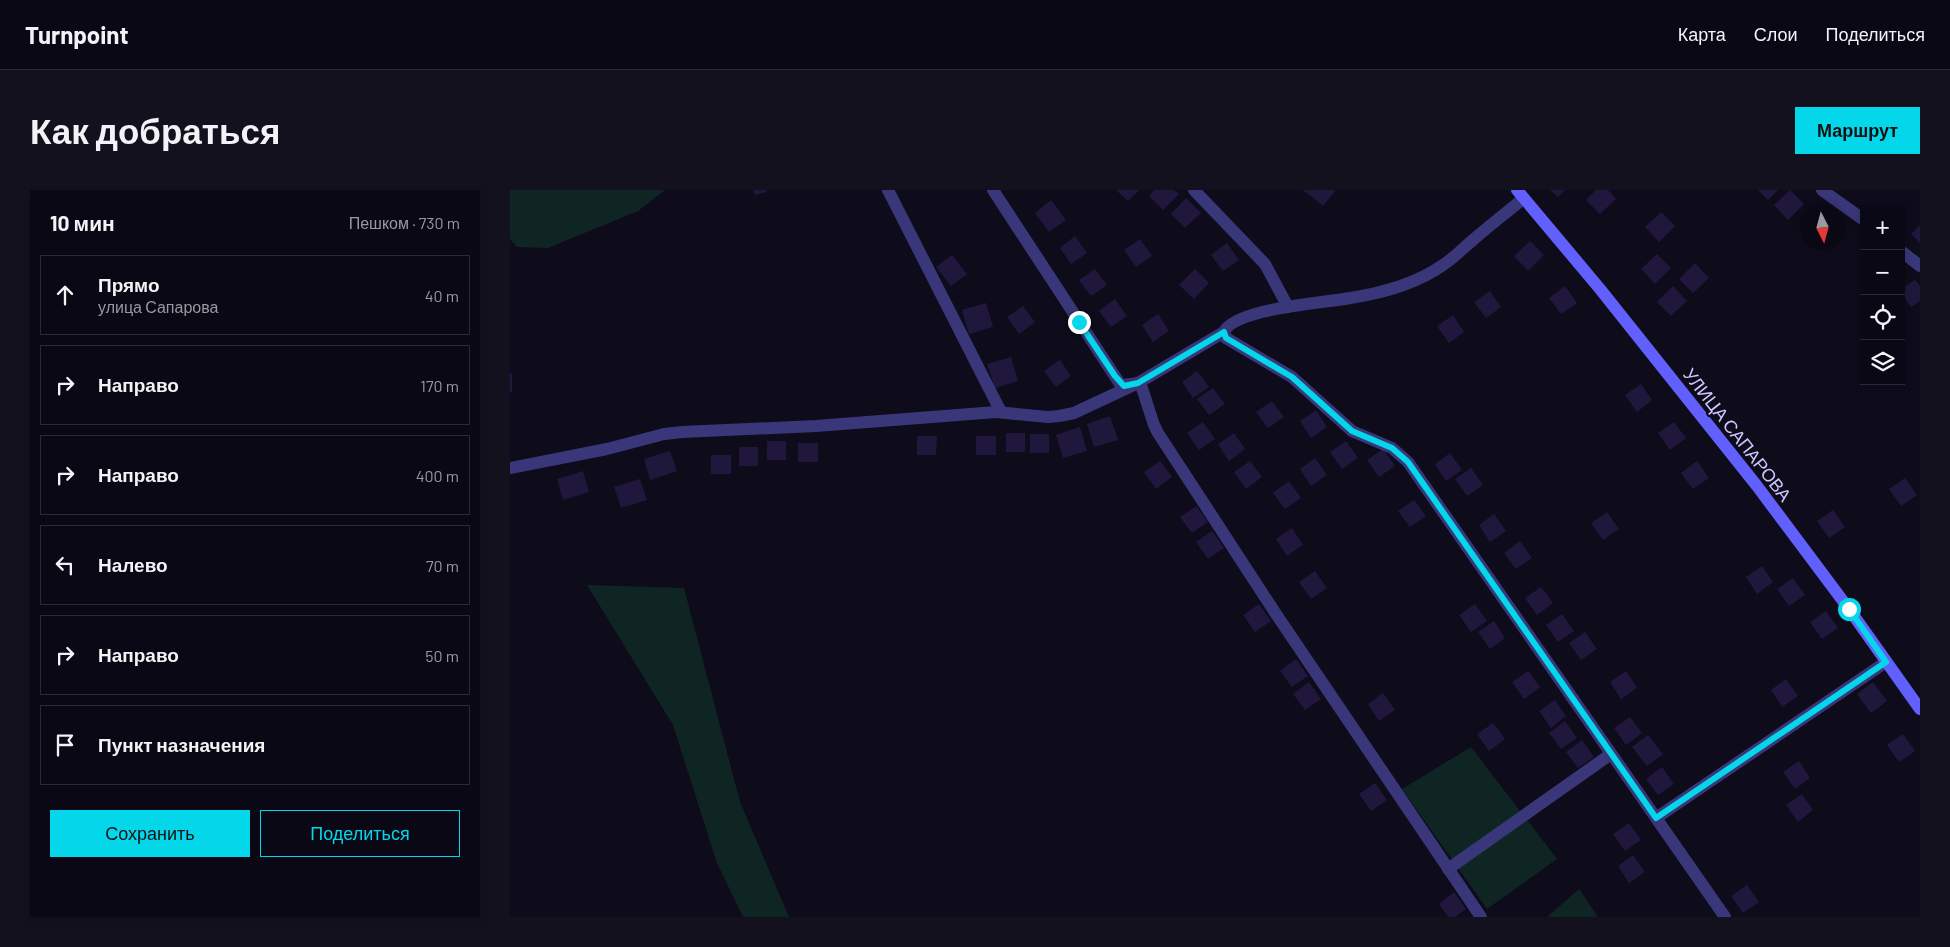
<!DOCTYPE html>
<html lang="ru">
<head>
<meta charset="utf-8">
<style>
	:root { --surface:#0a0814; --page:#13111d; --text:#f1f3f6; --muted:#999aa0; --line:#2a2934; --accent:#05d7eb }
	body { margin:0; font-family:Barlow,sans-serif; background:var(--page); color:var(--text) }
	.controls { position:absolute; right:15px; top:15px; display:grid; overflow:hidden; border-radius:0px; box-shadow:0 2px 8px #0003 }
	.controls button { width:45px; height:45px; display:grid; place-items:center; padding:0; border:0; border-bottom:1px solid var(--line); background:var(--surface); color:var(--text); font:25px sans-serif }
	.compass { position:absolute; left:1290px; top:15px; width:45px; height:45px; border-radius:50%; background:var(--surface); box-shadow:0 2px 8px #0003; rotate:174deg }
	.stop { position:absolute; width:15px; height:15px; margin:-11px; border:4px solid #05d7eb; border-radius:50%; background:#fff }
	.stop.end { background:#05d7eb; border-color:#fff; box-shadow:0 1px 5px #0008 }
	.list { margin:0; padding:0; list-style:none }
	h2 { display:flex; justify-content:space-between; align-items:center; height:65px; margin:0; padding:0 20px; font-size:21px }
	h2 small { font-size:16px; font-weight:400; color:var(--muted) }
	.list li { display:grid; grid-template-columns:32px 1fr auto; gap:15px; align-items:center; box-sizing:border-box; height:80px; margin:0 10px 10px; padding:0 10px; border:1px solid var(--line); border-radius:0px }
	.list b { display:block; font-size:19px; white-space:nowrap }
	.list p { margin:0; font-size:16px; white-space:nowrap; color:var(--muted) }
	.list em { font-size:16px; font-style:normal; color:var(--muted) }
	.actions { display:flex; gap:10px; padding:15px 20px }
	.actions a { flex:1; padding:11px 0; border:1px solid var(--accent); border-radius:0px; text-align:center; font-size:18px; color:var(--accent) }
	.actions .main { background:var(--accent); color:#111 }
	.icon { flex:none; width:28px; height:28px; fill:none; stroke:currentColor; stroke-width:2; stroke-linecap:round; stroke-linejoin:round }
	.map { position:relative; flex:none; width:1410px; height:727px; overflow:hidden; border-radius:0px }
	header { display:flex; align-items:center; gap:30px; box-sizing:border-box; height:70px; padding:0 25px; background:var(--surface); border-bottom:1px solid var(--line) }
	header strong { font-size:24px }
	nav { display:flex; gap:28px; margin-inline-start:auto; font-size:18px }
	.intro { display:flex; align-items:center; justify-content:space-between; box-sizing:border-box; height:120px; padding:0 30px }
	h1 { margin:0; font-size:35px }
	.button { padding:12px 22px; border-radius:0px; background:var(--accent); color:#111; font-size:18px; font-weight:700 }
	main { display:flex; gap:30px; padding:0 30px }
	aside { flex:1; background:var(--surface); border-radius:0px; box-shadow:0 2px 8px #0003 }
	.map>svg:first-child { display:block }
</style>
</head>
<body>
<header>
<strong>Turnpoint</strong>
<nav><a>Карта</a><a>Слои</a><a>Поделиться</a></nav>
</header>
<div class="intro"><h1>Как добраться</h1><a class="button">Маршрут</a></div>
<main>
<aside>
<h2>10 мин<small>Пешком · 730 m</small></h2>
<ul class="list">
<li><svg class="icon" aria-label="ahead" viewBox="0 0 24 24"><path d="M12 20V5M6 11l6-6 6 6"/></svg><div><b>Прямо</b><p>улица Сапарова</p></div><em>40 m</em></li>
<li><svg class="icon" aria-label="right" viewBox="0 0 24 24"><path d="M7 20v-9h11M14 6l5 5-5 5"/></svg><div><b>Направо</b></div><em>170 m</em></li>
<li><svg class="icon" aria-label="right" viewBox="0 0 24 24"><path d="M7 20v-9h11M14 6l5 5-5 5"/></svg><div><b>Направо</b></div><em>400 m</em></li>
<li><svg class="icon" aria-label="left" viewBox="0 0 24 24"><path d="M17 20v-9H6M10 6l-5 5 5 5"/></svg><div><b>Налево</b></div><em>70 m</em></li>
<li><svg class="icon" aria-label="right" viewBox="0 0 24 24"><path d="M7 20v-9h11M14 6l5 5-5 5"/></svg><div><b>Направо</b></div><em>50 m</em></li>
<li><svg class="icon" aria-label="arrive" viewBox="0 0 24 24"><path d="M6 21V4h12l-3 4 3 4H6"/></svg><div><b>Пункт назначения</b></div></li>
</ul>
<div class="actions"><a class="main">Сохранить</a><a>Поделиться</a></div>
</aside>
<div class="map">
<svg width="1410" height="727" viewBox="0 0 1410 727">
	<rect width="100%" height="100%" fill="#0e0b1b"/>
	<g fill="#0f2524">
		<path d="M 0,0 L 155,0 L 128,21 L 38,58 L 7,57 L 0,49 Z"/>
		<path d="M 77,395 L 174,398 L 230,612 L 279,727 L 233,727 L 207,673 L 163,535 Z"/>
		<path d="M 961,557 L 1047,669 L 977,719 L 892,599 Z"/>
		<path d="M 1069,699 L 1088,727 L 1037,727 Z"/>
	</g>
	<g fill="#1f183c">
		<path d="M 243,0 L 256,0 L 257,2 L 245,5 Z"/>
		<path d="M 606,0 L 629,0 L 618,11 Z"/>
		<path d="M 644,0 L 664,0 L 669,4 L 653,20 L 639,6 Z"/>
		<path d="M 793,0 L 826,0 L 813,16 Z"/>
		<path d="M 1040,0 L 1055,0 L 1048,7 Z"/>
		<path d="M 1086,0 L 1098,0 L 1106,9 L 1090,24 L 1076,10 Z"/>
		<path d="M 1248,0 L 1268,0 L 1258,10 Z"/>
		<path d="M 1280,0 L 1294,14 L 1278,30 L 1264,15 Z"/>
		<path d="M 676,8 L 691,23 L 675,38 L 661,24 Z"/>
		<path d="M 541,10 L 556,30 L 539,42 L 525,23 Z"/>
		<path d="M 1151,22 L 1165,36 L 1149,52 L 1135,37 Z"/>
		<path d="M 1410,35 L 1410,53 L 1401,44 Z"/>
		<path d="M 565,46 L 577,63 L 561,74 L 550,58 Z"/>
		<path d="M 630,49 L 642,66 L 626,77 L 614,60 Z"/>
		<path d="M 1020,51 L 1034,65 L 1018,81 L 1004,66 Z"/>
		<path d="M 717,53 L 729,70 L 713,81 L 701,65 Z"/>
		<path d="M 1147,64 L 1161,78 L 1145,94 L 1131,79 Z"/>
		<path d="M 442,65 L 457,84 L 441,96 L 426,77 Z"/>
		<path d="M 1185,73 L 1199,88 L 1183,103 L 1169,89 Z"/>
		<path d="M 585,79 L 597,95 L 581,106 L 569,90 Z"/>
		<path d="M 685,79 L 699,93 L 684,109 L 669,95 Z"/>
		<path d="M 1405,90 L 1410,96 L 1410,111 L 1401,117 L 1391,103 L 1391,99 Z"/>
		<path d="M 1055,96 L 1067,113 L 1051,124 L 1039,108 Z"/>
		<path d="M 1163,96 L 1177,111 L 1161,126 L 1147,112 Z"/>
		<path d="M 980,101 L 991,117 L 976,128 L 964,112 Z"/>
		<path d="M 605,109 L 617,126 L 601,137 L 589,121 Z"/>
		<path d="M 476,113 L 483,137 L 459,144 L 452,120 Z"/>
		<path d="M 513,116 L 525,132 L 509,144 L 497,127 Z"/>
		<path d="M 648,124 L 659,141 L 643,152 L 632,135 Z"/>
		<path d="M 943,125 L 954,142 L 939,153 L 927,136 Z"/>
		<path d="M 501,167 L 508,191 L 485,198 L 477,174 Z"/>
		<path d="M 550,170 L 561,186 L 546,197 L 534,181 Z"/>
		<path d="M 687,181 L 699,197 L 683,208 L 672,192 Z"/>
		<rect x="0" y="183" width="2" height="19"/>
		<path d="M 1131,194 L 1142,210 L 1127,222 L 1115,205 Z"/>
		<path d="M 703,198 L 715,214 L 699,225 L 687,209 Z"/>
		<path d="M 762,211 L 774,227 L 758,238 L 746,222 Z"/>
		<path d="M 806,220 L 817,237 L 801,248 L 790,231 Z"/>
		<path d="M 600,226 L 608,250 L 584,257 L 577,234 Z"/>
		<path d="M 693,232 L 705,249 L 689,260 L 677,243 Z"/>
		<path d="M 1164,232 L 1176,248 L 1160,260 L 1148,243 Z"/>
		<path d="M 570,237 L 577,261 L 553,268 L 546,245 Z"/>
		<rect x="496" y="243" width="19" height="19"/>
		<path d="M 724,243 L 735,259 L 719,271 L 708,254 Z"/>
		<rect x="520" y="244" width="19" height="19"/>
		<path d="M 407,246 L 427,246 L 426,265 L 407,265 Z"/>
		<rect x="466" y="246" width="20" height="19"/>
		<rect x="257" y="251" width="19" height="19"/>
		<path d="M 836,251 L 848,268 L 832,279 L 820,262 Z"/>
		<rect x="288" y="253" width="20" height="19"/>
		<rect x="229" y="257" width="19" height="19"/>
		<path d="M 873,259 L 885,276 L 869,287 L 857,270 Z"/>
		<path d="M 160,261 L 167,281 L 140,290 L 134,269 Z"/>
		<path d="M 940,263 L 952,280 L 936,291 L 925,274 Z"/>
		<rect x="201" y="265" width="20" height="19"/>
		<path d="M 805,268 L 817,285 L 801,296 L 790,279 Z"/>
		<path d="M 650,271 L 662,287 L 646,299 L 634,282 Z"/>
		<path d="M 740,271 L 752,287 L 736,299 L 724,282 Z"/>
		<path d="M 1187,271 L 1199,288 L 1183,299 L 1171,283 Z"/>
		<path d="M 961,278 L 973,295 L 957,306 L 945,289 Z"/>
		<path d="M 73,281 L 79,302 L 53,310 L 47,289 Z"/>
		<path d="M 1395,288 L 1407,305 L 1391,316 L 1379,299 Z"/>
		<path d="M 130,289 L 137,310 L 111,318 L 104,297 Z"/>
		<path d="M 779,291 L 791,308 L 775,319 L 763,303 Z"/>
		<path d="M 904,310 L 916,326 L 900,337 L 888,321 Z"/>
		<path d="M 686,316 L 698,332 L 682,343 L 670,327 Z"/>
		<path d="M 1323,320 L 1335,337 L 1319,348 L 1307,331 Z"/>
		<path d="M 1097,322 L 1109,339 L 1093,350 L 1081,333 Z"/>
		<path d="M 984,324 L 996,341 L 980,352 L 969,335 Z"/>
		<path d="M 782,338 L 793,355 L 777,366 L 766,349 Z"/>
		<path d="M 702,341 L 714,358 L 698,369 L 686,352 Z"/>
		<path d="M 1010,351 L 1022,368 L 1006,379 L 994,363 Z"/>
		<path d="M 1252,376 L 1263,392 L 1247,404 L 1236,387 Z"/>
		<path d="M 805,381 L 817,398 L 801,409 L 789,392 Z"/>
		<path d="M 1283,388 L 1295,405 L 1279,416 L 1267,399 Z"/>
		<path d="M 1031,397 L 1043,413 L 1027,425 L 1015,408 Z"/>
		<path d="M 749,414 L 761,431 L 745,442 L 733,425 Z"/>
		<path d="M 965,414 L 977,431 L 961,442 L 949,425 Z"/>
		<path d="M 1316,421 L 1328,438 L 1312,449 L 1300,432 Z"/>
		<path d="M 1052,424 L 1064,441 L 1048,452 L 1036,435 Z"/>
		<path d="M 984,431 L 995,448 L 980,459 L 968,442 Z"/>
		<path d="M 1075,442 L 1087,459 L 1071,470 L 1059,453 Z"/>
		<path d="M 786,469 L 798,486 L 782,497 L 770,481 Z"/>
		<path d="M 1018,481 L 1030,497 L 1014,509 L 1002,492 Z"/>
		<path d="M 1116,481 L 1127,498 L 1111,509 L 1100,492 Z"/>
		<path d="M 1276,489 L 1288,506 L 1272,517 L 1261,500 Z"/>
		<path d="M 799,492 L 811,509 L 795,520 L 783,504 Z"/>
		<path d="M 1363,492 L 1377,511 L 1361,523 L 1347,504 Z"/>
		<path d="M 873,503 L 885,520 L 869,531 L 858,514 Z"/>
		<path d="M 1045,510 L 1056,526 L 1041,538 L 1029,521 Z"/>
		<path d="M 1120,527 L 1132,543 L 1116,555 L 1104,538 Z"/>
		<path d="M 1055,531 L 1067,548 L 1051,559 L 1039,543 Z"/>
		<path d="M 983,533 L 995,549 L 979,561 L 967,544 Z"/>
		<path d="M 1393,544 L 1405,561 L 1389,572 L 1377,555 Z"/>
		<path d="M 1138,545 L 1153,564 L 1137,576 L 1122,557 Z"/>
		<path d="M 1072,550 L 1084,567 L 1068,578 L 1056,562 Z"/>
		<path d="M 1289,571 L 1300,588 L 1285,599 L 1273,582 Z"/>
		<path d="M 1152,577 L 1164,594 L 1148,605 L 1136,589 Z"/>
		<path d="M 865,593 L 877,610 L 861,621 L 849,604 Z"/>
		<path d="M 1292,604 L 1303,620 L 1288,632 L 1276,615 Z"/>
		<path d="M 1119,633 L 1131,650 L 1115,661 L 1103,644 Z"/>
		<path d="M 1123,665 L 1135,682 L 1119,693 L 1108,676 Z"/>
		<path d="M 1237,695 L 1249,712 L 1233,723 L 1221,706 Z"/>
		<path d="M 944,702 L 956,719 L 945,727 L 938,727 L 929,714 Z"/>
	</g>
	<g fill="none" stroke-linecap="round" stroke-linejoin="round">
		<g stroke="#393779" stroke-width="12">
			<path d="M 378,0 L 491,222"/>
			<path d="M 483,0 L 610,194 L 614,195 L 628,193 L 632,198 L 644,235 L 648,243 L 766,424 L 971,727"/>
			<path d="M 684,0 L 755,74 L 778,117"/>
			<path d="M 1312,0 L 1354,30"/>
			<path d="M 1013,9 C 996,23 979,36 963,50 C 953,58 944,68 933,75 C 906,94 873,103 840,108 C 815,113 725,118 714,142 L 716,148 L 782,187 L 842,241 L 882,258 L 898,272 L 1215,727"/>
			<path d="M 1391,61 L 1410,76"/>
			<path d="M 0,278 L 97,259 L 154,244 L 172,242 L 306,236 L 486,222 L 538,227 L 549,226 L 564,223 L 628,193 L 714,142"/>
			<path d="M 1146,628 L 1376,472"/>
			<path d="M 938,679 L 1101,564"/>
		</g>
		<path stroke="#6260fc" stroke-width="12" d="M 1007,0 L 1090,99 L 1247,296 L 1339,419 L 1410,519"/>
	</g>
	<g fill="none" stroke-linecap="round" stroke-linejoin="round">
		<path stroke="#05d7eb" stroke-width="6" d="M 569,132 L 605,186 L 614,196 L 628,193 L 714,142 L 716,148 L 782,187 L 842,241 L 882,258 L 898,272 L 1146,628 L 1376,472 L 1339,419"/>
	</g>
	<g text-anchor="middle" stroke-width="4.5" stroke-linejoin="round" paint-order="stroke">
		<g font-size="18" fill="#ccc7fe" stroke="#0e0b1b">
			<text transform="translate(1227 245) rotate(52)" y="6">УЛИЦА САПАРОВА</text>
		</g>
	</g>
</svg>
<div class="controls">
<button>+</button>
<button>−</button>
<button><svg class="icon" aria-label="locate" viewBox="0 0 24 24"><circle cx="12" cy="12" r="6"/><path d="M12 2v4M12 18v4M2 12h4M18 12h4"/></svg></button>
<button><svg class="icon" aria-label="layers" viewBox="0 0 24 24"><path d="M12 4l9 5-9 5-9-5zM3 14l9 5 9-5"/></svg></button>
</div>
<svg class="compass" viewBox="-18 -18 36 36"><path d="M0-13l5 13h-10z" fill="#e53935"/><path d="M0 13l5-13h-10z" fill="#999aa0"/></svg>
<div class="stop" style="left:1339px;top:419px"></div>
<div class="stop end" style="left:569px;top:132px"></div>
</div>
</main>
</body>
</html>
